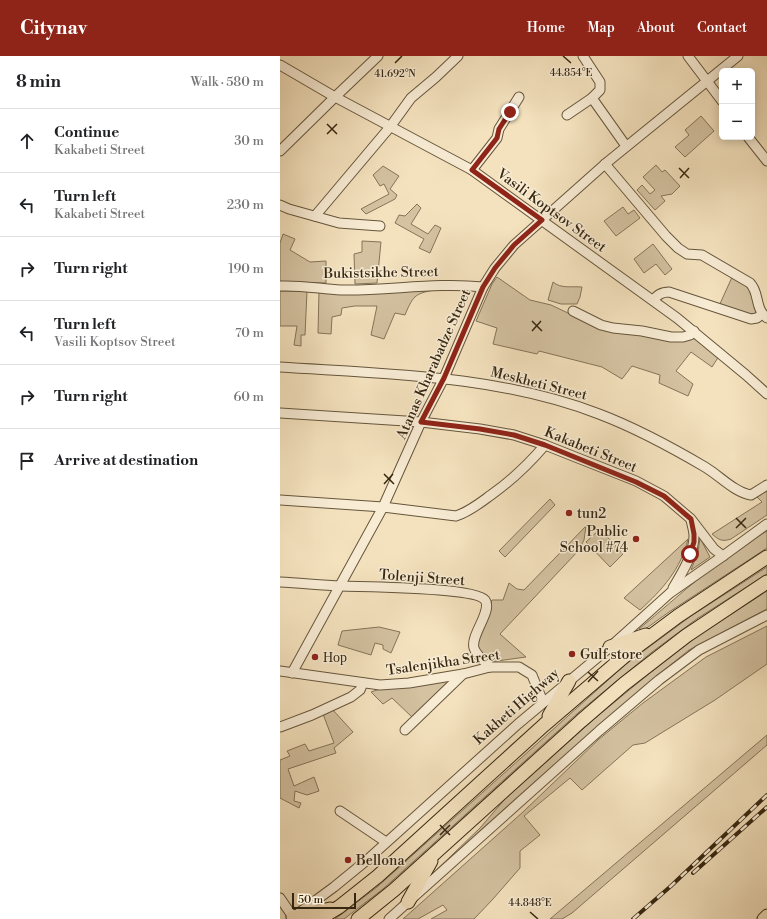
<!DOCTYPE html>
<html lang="en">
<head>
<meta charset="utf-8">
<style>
	:root { --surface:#fff; --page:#f6f6f6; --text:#202124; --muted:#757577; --line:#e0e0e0; --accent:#8f2418 }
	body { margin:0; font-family:"Libre Bodoni",serif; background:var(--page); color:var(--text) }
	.controls { position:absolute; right:12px; top:12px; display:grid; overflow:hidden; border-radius:6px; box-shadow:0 2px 10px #0003 }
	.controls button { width:36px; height:36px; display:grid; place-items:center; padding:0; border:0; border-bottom:1px solid var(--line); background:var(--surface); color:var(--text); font:20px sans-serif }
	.scale { position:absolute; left:12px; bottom:10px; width:64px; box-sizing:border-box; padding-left:4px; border:2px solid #362711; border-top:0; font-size:11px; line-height:14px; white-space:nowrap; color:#362711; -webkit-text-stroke:3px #f8ecd5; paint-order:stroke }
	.stop { position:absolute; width:12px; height:12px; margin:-9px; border:3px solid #8f2418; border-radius:50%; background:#fff }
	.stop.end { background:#8f2418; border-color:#fff; box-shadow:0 1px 4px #0008 }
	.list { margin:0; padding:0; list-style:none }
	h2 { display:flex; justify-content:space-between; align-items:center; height:52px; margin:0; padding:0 16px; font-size:17px }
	h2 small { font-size:13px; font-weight:400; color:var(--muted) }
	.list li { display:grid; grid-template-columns:26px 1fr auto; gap:12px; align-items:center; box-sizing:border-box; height:64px; padding:0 16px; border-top:1px solid var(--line) }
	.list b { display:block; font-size:15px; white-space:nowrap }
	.list p { margin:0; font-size:13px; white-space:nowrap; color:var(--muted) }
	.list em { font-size:13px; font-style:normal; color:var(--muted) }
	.icon { flex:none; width:22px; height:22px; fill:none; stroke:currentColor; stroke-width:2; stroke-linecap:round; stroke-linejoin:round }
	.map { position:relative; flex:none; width:487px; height:863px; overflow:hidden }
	header { display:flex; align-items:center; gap:24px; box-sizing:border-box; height:56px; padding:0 20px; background:var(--accent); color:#fff }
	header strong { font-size:19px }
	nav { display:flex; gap:22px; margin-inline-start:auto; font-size:14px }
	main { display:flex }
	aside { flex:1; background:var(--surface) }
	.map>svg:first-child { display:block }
</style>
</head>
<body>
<header>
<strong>Citynav</strong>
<nav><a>Home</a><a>Map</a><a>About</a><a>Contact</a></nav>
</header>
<main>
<aside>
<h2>8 min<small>Walk · 580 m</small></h2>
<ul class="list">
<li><svg class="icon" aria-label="ahead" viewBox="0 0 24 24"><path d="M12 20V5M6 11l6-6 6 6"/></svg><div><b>Continue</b><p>Kakabeti Street</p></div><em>30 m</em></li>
<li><svg class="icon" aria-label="left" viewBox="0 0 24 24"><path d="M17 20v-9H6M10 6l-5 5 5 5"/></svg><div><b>Turn left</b><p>Kakabeti Street</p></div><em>230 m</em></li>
<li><svg class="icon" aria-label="right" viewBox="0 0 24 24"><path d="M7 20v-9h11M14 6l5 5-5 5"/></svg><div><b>Turn right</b></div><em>190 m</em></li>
<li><svg class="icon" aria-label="left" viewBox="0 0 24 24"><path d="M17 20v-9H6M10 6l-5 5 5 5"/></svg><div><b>Turn left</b><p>Vasili Koptsov Street</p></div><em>70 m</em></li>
<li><svg class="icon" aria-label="right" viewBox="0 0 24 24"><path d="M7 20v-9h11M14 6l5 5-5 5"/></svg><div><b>Turn right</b></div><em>60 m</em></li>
<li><svg class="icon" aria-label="arrive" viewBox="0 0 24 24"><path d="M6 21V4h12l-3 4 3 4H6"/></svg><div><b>Arrive at destination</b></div></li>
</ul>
</aside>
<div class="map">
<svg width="487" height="863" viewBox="0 0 487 863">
	<rect width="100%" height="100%" fill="#f4e2be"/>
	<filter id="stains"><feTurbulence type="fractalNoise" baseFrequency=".005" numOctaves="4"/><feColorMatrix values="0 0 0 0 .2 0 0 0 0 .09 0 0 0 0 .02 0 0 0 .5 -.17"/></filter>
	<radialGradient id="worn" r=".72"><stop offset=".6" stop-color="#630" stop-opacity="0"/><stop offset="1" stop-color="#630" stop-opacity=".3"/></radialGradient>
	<g fill="#d4c2a1" stroke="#857459">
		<path d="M 421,60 L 434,75 L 405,101 L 395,91 L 409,79 L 405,74 Z"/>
		<path d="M 376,109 L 382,116 L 385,114 L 400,130 L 392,138 L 381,140 L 385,145 L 375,154 L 357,134 L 362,129 L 370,138 L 375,134 L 363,121 Z"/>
		<path d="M 103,110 L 119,120 L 110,133 L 117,139 L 115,143 L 86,158 L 81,153 L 109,138 L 104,128 L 100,130 L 93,119 Z"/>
		<path d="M 137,148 L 141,152 L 131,168 L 148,178 L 155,169 L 161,172 L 150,197 L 139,192 L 144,183 L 115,167 L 119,159 L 125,160 Z"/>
		<path d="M 343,151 L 348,158 L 354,154 L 360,162 L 336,180 L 324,165 Z"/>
		<path d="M 3,178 L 15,183 L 10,194 L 30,206 L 46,205 L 46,227 L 0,226 L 0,187 Z"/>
		<path d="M 82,185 L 101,186 L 97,227 L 75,228 L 74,198 L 82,196 Z"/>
		<path d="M 373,188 L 392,213 L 385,219 L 376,208 L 364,217 L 354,203 Z"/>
		<path d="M 453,219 L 471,230 L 478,255 L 473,260 L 439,250 Z"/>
		<path d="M 217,221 L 250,244 L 271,249 L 326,275 L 419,283 L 439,300 L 432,311 L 411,296 L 396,315 L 413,328 L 408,340 L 379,327 L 380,319 L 352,310 L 342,323 L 322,311 L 259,295 L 257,298 L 213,288 L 217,272 L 196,265 L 212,228 Z"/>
		<path d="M 273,226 C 281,233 292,230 302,231 L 300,241 L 297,248 L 281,248 L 268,244 Z"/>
		<path d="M 158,233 C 136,238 134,237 125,259 L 115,257 L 104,283 L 91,279 L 97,250 L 75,250 L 62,252 L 61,259 L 52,261 L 51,278 L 38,277 L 39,234 Z"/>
		<path d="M 0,235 L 27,235 L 25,279 L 21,279 L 21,290 L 14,289 L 17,270 L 0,270 Z"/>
		<path d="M 487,435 L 487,459 L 451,483 C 442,486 439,484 432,478 L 482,446 L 477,441 Z"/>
		<path d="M 270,443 L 275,449 L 225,501 L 219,495 Z"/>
		<path d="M 306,470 L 304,484 L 299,494 L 220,578 L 246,601 L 210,606 C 204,602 198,596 198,589 C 197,579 209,554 212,544 L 223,544 L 229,527 L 237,533 L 244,534 Z"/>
		<path d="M 320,473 L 343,498 L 330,511 L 306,486 Z"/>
		<path d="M 487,475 L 487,492 L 389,556 L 364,574 L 359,573 C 400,539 440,501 487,475 Z"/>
		<path d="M 420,482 L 430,501 L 411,514 L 418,496 Z"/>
		<path d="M 408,483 C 401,513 382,534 360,554 L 344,542 Z"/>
		<path d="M 487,511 L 487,518 L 418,562 L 372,596 L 299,656 L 103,833 L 64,863 L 55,863 L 97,831 L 346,608 L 411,560 Z"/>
		<path d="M 487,535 L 487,553 L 409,594 L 362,632 L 145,825 L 200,772 L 225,743 L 315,662 L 370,617 L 419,579 Z"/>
		<path d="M 487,570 L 487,608 L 435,644 L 365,687 L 353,689 L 302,734 L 290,722 L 244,760 L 260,779 L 240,795 L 240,812 L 213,843 L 194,863 L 151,863 L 167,854 L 163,849 L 138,863 L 123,863 L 243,756 L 318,684 L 363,647 L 426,601 Z"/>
		<path d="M 99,571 L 120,576 L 111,597 L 103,593 L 103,589 L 95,587 L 91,599 L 58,589 L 62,575 Z"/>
		<path d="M 170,625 L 133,662 L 112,642 L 103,648 L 91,636 L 103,632 Z"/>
		<path d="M 52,653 L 73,676 L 54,692 L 56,697 L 8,713 L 14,730 L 34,721 L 39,735 L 27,739 L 15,735 L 14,745 L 21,747 L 19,752 L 0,742 L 0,704 L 10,700 L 7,695 L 25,688 L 29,695 L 54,687 L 43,658 Z"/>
		<path d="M 487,679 L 487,689 L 292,857 L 282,863 L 270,863 Z"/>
	</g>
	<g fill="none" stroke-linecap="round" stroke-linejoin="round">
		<defs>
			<g id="minor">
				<path d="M 408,0 L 442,45"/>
				<path d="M 0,9 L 55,41 L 192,114 L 397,262 L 466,319 L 487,338"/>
				<path d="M 312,42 L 346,90"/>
				<path d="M 287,59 L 312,42 L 320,34 L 320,26 L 303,0"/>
				<path d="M 468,81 L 487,105"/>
				<path d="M 0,95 L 55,41 L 98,0"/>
				<path d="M 325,108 L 386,180 L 398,192 L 407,198 L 422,199 L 470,227 C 480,237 474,252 487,262"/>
				<path d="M 192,114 L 217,82 L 219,73 L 239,41"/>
				<path d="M 0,149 L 9,153 L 59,167 L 100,170"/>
				<path d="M 35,160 L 110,71 L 131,42 L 156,21 L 178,0"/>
				<path d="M 0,230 C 21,229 41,233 61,234 C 109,235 155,226 203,231"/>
				<path d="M 373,244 C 378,239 381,236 389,236 L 471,263 L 477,262 L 482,258"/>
				<path d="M 293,255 L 321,269 L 333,272 L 362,275 L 391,281 L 403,281 L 410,279 L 414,275"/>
				<path d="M 0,311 C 107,318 218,319 319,358 C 356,372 391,391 425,411 C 440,420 454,436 471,439 L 487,429"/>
				<path d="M 0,357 L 141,366 L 200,373 L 234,379 L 265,389 L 356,425 L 384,440 L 411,463 L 434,493 L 443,500"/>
				<path d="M 0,444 L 103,451 L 176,460 C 189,456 200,447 211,439 C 232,424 248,409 265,389"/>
				<path d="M 0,526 C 20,527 40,529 61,530 C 82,531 195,531 205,544 C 213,555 190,579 194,592 C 196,599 205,606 210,611"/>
				<path d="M 393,532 C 402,517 414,498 414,480 C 414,475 412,469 411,464"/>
				<path d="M 0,615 L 100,629 L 129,627 L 183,618 L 210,611 L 239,611 L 252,619 L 263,646"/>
				<path d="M 12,617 L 103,451 L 141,366 L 164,322 L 203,231 L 215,212 L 234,189 L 325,108 L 458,0"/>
				<path d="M 0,671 L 32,659 L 71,641 L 80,634 L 83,627"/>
				<path d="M 125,674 L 183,618"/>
				<path d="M 60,755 L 106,786"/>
				<path d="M 0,842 L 13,861"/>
				<path d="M 16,859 L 54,831 L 87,804 L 238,668 L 330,591 L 390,537 L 443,500 L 487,468"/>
				<path d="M 109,863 L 319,675 L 379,624 L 419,594 L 487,559"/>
			</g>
			<path id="major" d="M 483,863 L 487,859"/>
			<g id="highway">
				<path d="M 330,591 L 366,579"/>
				<path d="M 269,660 L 289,625"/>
				<path d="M 128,846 L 151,805"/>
				<path d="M 13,861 L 50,853"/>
				<path d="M 39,863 L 59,851 L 98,820 L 264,669 L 347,598 L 398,560 L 487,501"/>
				<path d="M 78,863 L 114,834 L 301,665 L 344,628 L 406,580 L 487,526"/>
			</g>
		</defs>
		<use href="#minor" stroke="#66563c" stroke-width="11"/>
		<use href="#major" stroke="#362711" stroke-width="13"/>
		<use href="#highway" stroke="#362711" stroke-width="15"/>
		<use href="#minor" stroke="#f8ecd5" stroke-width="9"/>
		<use href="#major" stroke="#f4e2be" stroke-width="11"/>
		<use href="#highway" stroke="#f4e2be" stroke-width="13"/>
		<defs>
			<g id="rail">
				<path d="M 413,817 L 487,751"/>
				<path d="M 353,863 L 391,830 L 487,739"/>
			</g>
		</defs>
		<use href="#rail" stroke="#362711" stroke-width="4"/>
		<use href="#rail" stroke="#f8ecd5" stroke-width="2.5" stroke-dasharray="8" stroke-linecap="butt"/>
	</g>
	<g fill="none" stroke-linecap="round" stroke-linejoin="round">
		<path stroke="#8f2418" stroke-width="5" d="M 230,56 L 219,73 L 217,82 L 192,114 L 262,164 L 234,189 L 215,212 L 203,231 L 164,322 L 141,366 L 200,373 L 234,379 L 265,389 L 356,426 L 384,440 L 411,463 L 414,478 L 414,486 L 410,498"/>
	</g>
	<path fill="none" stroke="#362711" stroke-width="1.5" d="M 283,0 L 291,7M 115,7 L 122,0M 47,68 L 57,78M 47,78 L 57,68M 399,112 L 409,122M 400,122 L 409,112M 252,265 L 262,275M 252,275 L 261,265M 104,418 L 114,428M 104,428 L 113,418M 456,462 L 466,472M 456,472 L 466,462M 308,616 L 318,625M 308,626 L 318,615M 160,769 L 170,779M 160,779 L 170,769M 250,856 L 258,863"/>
	<g fill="#8f2418" stroke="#f8ecd5" stroke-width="1.5">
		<circle cx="289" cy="457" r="4"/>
		<circle cx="356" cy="483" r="4"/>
		<circle cx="292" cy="598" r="4"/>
		<circle cx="35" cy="601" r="4"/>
		<circle cx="68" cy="804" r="4"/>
	</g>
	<g text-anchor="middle" stroke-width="3" stroke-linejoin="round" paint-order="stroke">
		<g font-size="14" fill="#362711" stroke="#f8ecd5">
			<text transform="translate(272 154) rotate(36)" y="5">Vasili Koptsov Street</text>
			<text transform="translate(101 216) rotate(-1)" y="5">Bukistsikhe Street</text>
			<text transform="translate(153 308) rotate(-66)" y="5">Atanas Kharabadze Street</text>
			<text transform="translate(259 327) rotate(14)" y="5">Meskheti Street</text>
			<text transform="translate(311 393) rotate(22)" y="5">Kakabeti Street</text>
			<text transform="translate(142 521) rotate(4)" y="5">Tolenji Street</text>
			<text transform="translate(163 606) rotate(-8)" y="5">Tsalenjikha Street</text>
			<text transform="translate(236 650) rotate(-41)" y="5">Kakheti Highway</text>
		</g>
		<g font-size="14" fill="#362711" stroke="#f8ecd5" text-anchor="start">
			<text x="297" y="462">tun2</text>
			<text x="348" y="480" text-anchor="end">Public<tspan x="348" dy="16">School #74</tspan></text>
			<text x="300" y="603">Gulf store</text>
			<text x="43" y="606">Нор</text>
			<text x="76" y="809">Bellona</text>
		</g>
	</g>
	<g font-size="10" text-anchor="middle" fill="#362711" stroke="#f8ecd5" stroke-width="3" stroke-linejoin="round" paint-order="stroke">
		<text x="291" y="20">44.854°E</text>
		<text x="115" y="21">41.692°N</text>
		<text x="250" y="850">44.848°E</text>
	</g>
	<rect width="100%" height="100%" filter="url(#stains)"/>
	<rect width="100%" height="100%" fill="url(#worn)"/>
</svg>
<div class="controls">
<button>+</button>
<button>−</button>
</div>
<div class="scale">50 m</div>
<div class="stop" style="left:410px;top:498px"></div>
<div class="stop end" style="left:230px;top:56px"></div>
</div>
</main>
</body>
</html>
